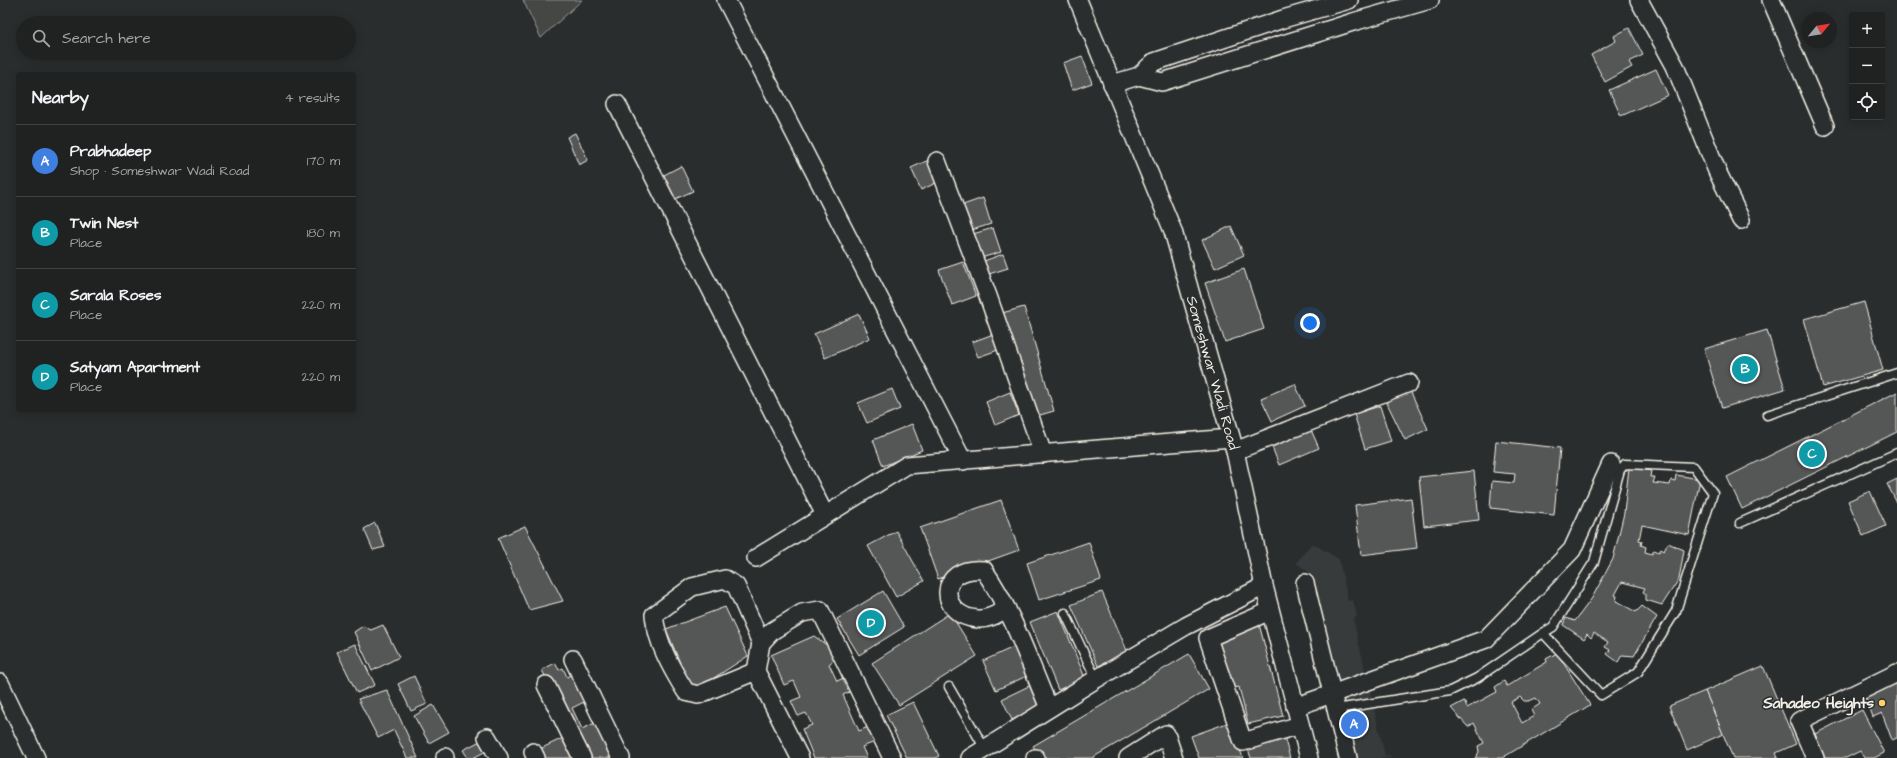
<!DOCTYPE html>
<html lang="en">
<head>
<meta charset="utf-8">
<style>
	:root { --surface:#202222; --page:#2d2f2f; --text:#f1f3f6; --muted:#a2a4a5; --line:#3d3f40; --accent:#ffd166 }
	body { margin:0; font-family:"Architects Daughter",sans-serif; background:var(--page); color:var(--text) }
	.controls { position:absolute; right:12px; top:12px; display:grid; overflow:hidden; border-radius:4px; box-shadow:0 2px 10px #0003 }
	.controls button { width:36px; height:36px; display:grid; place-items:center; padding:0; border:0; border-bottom:1px solid var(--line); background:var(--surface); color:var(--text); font:20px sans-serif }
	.compass { position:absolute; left:1801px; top:12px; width:36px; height:36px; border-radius:50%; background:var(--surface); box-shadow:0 2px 10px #0003; rotate:60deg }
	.you { position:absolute; left:1310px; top:323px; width:14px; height:14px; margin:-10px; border:3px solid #fff; border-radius:50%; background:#1a73e8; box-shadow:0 0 0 6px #1a73e833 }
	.badge { display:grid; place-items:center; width:26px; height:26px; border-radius:50%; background:var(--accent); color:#fff; font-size:13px; font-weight:700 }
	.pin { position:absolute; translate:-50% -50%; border:2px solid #fff; box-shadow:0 1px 4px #0006 }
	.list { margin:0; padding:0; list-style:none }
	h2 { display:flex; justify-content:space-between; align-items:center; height:52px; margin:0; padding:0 16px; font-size:17px }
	h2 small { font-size:13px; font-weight:400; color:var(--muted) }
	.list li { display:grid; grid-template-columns:26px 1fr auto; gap:12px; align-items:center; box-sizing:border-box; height:72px; padding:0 16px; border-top:1px solid var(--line) }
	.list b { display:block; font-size:15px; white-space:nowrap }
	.list p { margin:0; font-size:13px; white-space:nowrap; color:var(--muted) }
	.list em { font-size:13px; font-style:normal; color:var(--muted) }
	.icon { flex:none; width:22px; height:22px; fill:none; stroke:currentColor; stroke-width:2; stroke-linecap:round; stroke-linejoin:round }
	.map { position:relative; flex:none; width:1897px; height:758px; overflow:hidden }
	.search { position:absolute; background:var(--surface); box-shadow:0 2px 10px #0003; left:16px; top:16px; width:340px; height:44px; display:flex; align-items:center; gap:10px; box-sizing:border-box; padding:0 14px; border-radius:22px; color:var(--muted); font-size:15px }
	.panel { position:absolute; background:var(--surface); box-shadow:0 2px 10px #0003; left:16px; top:72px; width:340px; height:340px; border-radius:4px }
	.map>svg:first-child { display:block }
</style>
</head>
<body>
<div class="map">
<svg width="1897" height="758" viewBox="0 0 1897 758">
	<rect width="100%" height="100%" fill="#2a2d2e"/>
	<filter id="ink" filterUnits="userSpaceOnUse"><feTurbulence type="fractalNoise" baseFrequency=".025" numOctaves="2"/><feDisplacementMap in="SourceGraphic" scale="8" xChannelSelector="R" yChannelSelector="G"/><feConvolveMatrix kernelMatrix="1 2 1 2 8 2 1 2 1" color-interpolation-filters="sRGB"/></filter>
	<g filter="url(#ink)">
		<path fill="#373a3a" d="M 1312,543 L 1339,559 L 1348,601 L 1353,600 L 1357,617 L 1353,618 L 1385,756 L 1390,755 L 1391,758 L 1357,758 L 1314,576 L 1296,563 Z"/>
		<path fill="#444645" stroke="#9c9c96" d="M 523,0 L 582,0 L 541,38 Z"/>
		<g fill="#555756" stroke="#f4f1e8" fill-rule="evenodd">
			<path d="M 1629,28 L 1643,55 L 1629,62 L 1632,67 L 1605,82 L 1591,55 L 1616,41 L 1614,36 Z"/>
			<path d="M 1082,56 L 1092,83 L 1072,90 L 1063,63 Z"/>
			<path d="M 1656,69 L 1668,95 L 1621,116 L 1609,90 Z"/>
			<path d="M 575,133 L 588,160 L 579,165 L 567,137 Z"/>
			<path d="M 931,159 L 940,181 L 921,190 L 911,168 Z"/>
			<path d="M 681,166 L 693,191 L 675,199 L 664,175 Z"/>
			<path d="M 983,198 L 991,224 L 969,231 L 960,206 Z"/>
			<path d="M 1231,226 L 1244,255 L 1215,268 L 1202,240 Z"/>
			<path d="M 993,228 L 1001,252 L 981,258 L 973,234 Z"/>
			<path d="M 1003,254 L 1008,268 L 989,274 L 984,261 Z"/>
			<path d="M 963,262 L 976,296 L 952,305 L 939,270 Z"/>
			<path d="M 1244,269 L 1264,329 L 1225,342 L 1205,283 Z"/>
			<path d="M 1864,302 L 1883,370 L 1823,387 L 1804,319 Z"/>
			<path d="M 1024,307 L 1054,411 L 1033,417 L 1002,313 Z"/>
			<path d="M 859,314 L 870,338 L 825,358 L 814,334 Z"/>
			<path d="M 1767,330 L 1785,389 L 1722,408 L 1704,349 Z"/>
			<path d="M 996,333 L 1001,349 L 978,357 L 972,342 Z"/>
			<path d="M 1295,384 L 1305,406 L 1272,421 L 1261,398 Z"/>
			<path d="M 1408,386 L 1428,429 L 1405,440 L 1384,397 Z"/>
			<path d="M 892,389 L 900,409 L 867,423 L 858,403 Z"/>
			<path d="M 1010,392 L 1019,415 L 995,425 L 986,402 Z"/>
			<path d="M 1897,392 L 1897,432 L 1742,509 L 1727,477 Z"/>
			<path d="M 1380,406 L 1391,441 L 1365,449 L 1354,414 Z"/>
			<path d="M 912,424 L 922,450 L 883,466 L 873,440 Z"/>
			<path d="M 1311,430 L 1319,448 L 1279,465 L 1272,447 Z"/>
			<path d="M 1496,441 L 1560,448 L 1554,515 L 1490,508 L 1492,481 L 1514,483 L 1515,474 L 1493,472 Z"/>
			<path d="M 1629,467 L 1651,471 L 1650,477 L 1655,477 L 1653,483 L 1670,485 L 1671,480 L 1675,481 L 1676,475 L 1700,479 L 1689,535 L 1642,525 L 1639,540 L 1642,541 L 1641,545 L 1646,547 L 1645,552 L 1652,554 L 1654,550 L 1659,552 L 1661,549 L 1664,551 L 1668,543 L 1684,550 L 1679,579 L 1662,605 L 1646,600 L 1646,594 L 1643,592 L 1645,588 L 1622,582 L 1615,595 L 1617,596 L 1616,601 L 1636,612 L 1642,606 L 1657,617 L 1634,656 L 1622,655 L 1618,662 L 1607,654 L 1610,650 L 1605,647 L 1608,642 L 1594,633 L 1591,638 L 1587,634 L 1584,639 L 1563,625 L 1566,618 L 1575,621 L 1592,598 L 1613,559 L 1624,513 Z"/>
			<path d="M 1474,471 L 1479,520 L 1424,526 L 1419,477 Z"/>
			<path d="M 1897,479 L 1897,503 L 1887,484 Z"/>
			<path d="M 1870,491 L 1886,526 L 1863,536 L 1848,501 Z"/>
			<path d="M 1411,498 L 1417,548 L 1361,555 L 1355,505 Z"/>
			<path d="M 1001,500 L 1019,550 L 938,579 L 920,528 Z"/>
			<path d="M 375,523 L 385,547 L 373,550 L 364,529 Z"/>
			<path d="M 525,526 L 563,601 L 529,610 L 498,538 Z"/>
			<path d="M 896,531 L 924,581 L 896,597 L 868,546 Z"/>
			<path d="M 1089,542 L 1101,580 L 1039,600 L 1027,563 Z"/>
			<path d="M 883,591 L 904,627 L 859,655 L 837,619 Z"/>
			<path d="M 1102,592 L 1128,653 L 1098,666 L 1071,605 Z"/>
			<path d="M 725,607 L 748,656 L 692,692 L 666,629 Z"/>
			<path d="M 1058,611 L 1085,678 L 1058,690 L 1030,622 Z"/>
			<path d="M 950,613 L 977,656 L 899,705 L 872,663 Z"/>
			<path d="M 1258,620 L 1283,716 L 1248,724 L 1239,687 L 1229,689 L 1216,643 Z"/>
			<path d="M 383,625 L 399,657 L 372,671 L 354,632 L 363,626 L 371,630 Z"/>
			<path d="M 814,636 L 831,648 L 837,657 L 829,664 L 837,681 L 848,676 L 854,690 L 843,695 L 859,731 L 868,727 L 875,742 L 862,747 L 867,758 L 814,758 L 802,729 L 812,725 L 806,713 L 798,716 L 791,701 L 801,697 L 794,681 L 784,685 L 771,655 Z"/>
			<path d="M 355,644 L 375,685 L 357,693 L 337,652 Z"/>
			<path d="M 1018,645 L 1031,674 L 996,690 L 983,661 Z"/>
			<path d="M 1557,653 L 1590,705 L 1502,758 L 1475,758 L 1479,752 L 1478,746 L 1484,743 L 1474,723 L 1468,727 L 1451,708 L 1464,701 L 1467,708 L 1497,692 L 1495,687 L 1504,681 L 1507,686 L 1547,662 L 1546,659 ZM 1520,697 L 1524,701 L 1529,701 L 1536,698 L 1540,704 L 1531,710 L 1534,716 L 1522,723 L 1511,702 Z"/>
			<path d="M 1189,654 L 1209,689 L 1092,758 L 1041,758 L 1033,746 Z"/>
			<path d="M 555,663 L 559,670 L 563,668 L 567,677 L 572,674 L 586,701 L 572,708 L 582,729 L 597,722 L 615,758 L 586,758 L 542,670 Z"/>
			<path d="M 1763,666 L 1796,744 L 1776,753 L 1778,758 L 1733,758 L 1705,691 Z"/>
			<path d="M 414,676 L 427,704 L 411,711 L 398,684 Z"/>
			<path d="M 1897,679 L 1897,738 L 1892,740 L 1882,713 L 1873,717 L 1864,692 Z"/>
			<path d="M 1031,685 L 1041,706 L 1012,720 L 1002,699 Z"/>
			<path d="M 387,690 L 418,758 L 407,758 L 394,730 L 378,738 L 358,699 Z"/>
			<path d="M 1705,691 L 1723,734 L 1687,750 L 1669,706 Z"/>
			<path d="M 913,702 L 939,756 L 935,758 L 907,758 L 886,715 Z"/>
			<path d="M 433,705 L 449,732 L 429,743 L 414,716 Z"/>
			<path d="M 1862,710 L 1884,753 L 1874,758 L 1864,758 L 1860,751 L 1846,758 L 1817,758 L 1807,738 Z"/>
			<path d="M 1230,722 L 1243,758 L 1199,758 L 1191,736 Z"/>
			<path d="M 1283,733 L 1290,758 L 1251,758 L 1246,743 Z"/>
			<path d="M 563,738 L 573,758 L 545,758 L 540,749 Z"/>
			<path d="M 484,739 L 490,749 L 473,758 L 468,758 L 463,750 Z"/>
		</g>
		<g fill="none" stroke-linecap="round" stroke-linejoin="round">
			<defs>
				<g id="service">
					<path d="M 1767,415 L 1897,373"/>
					<path d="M 1740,523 L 1897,453"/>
					<path d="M 1065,613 L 1096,679"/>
					<path d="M 949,687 L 985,749"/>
					<path d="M 1336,709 L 1450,691 L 1477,678 L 1543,633 L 1553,627 L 1594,562 L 1620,470 L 1625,464 L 1694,467 L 1713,493 L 1676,611 L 1638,672 L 1601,695 L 1543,633"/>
				</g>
				<g id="minor">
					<path d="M 726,0 L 963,461"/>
					<path id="s1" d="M 1078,0 L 1173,231 L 1235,451 L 1264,586 L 1309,758"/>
					<path d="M 1639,0 L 1675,66 L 1717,171 L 1741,220"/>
					<path d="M 1771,0 L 1825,126"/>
					<path d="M 1139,76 L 1162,82 L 1353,22 L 1430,0"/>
					<path d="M 1112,84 L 1139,76 L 1154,62 L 1283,19 L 1349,0"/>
					<path d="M 617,104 L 825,515"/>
					<path d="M 937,161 L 988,296 L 1043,454"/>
					<path d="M 1235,451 L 1409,383"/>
					<path d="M 756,558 L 907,465 L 1231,438"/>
					<path d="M 1305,583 L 1348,758"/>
					<path d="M 1007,609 C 999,613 988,620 978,619 C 938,617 936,565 984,570 C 1013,612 1029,662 1049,708"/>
					<path d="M 1270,611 L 1208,638 L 1243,742 L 1300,725"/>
					<path d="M 573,659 L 621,758"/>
					<path d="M 756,671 L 698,695 L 686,692 C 671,668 657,643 654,615 L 692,587 L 725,579 L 736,586 L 761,643"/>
					<path d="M 0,683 L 36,758"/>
					<path d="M 546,685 L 582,758"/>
					<path d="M 1295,707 L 1486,639 L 1572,550 L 1611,464"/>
					<path d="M 487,737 L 499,758"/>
					<path d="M 533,752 L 536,758"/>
					<path d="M 445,757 L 445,758"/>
					<path d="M 800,758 L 756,671 L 761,643 L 772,631 L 802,613 L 820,610 L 892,758"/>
					<path d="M 970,758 L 1093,681 L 1186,626 L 1264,586"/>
					<path d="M 1035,758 L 1036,758"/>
					<path d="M 1128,758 L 1166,734 L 1174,758"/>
					<path d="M 1815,758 L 1799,721 L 1897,673"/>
				</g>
			</defs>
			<use href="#service" stroke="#f4f1e8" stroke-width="11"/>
			<use href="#minor" stroke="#f4f1e8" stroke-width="20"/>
			<use href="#service" stroke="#2a2d2e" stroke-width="8"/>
			<use href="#minor" stroke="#2a2d2e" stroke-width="17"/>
		</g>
	</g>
	<circle fill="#ffd166" stroke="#2a2d2e" stroke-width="1.5" cx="1882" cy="703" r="4"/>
	<g text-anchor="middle" stroke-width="3" stroke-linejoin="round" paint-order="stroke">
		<g font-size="15" fill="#f4f1e8" stroke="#2a2d2e">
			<text dy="5" stroke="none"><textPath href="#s1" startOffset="397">Someshwar Wadi Road</textPath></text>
		</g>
		<g font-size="15" font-weight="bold" fill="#f4f1e8" stroke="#2a2d2e" text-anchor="end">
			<text x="1874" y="708">Sahadeo Heights</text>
		</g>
	</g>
</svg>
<div class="controls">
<button>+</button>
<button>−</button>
<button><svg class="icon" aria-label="locate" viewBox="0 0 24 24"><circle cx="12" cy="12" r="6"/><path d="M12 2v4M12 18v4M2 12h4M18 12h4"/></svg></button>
</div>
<svg class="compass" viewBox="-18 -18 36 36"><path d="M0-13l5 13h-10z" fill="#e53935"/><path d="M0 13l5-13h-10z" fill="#a2a4a5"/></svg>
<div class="you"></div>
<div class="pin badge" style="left:1354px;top:724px;background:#3f7fe0">A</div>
<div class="pin badge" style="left:1745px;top:369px;background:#0f9aa8">B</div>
<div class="pin badge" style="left:1812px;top:454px;background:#0f9aa8">C</div>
<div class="pin badge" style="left:871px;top:623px;background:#0f9aa8">D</div>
<div class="search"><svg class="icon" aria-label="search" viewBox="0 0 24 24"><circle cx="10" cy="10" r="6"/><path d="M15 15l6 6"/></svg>Search here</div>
<section class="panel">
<h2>Nearby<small>4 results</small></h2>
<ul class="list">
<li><span class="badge" style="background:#3f7fe0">A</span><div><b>Prabhadeep</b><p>Shop · Someshwar Wadi Road</p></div><em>170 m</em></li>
<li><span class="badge" style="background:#0f9aa8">B</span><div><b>Twin Nest</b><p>Place</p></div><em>180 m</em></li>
<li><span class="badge" style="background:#0f9aa8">C</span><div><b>Sarala Roses</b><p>Place</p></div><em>220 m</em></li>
<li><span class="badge" style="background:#0f9aa8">D</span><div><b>Satyam Apartment</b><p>Place</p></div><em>220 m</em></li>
</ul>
</section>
</div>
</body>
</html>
